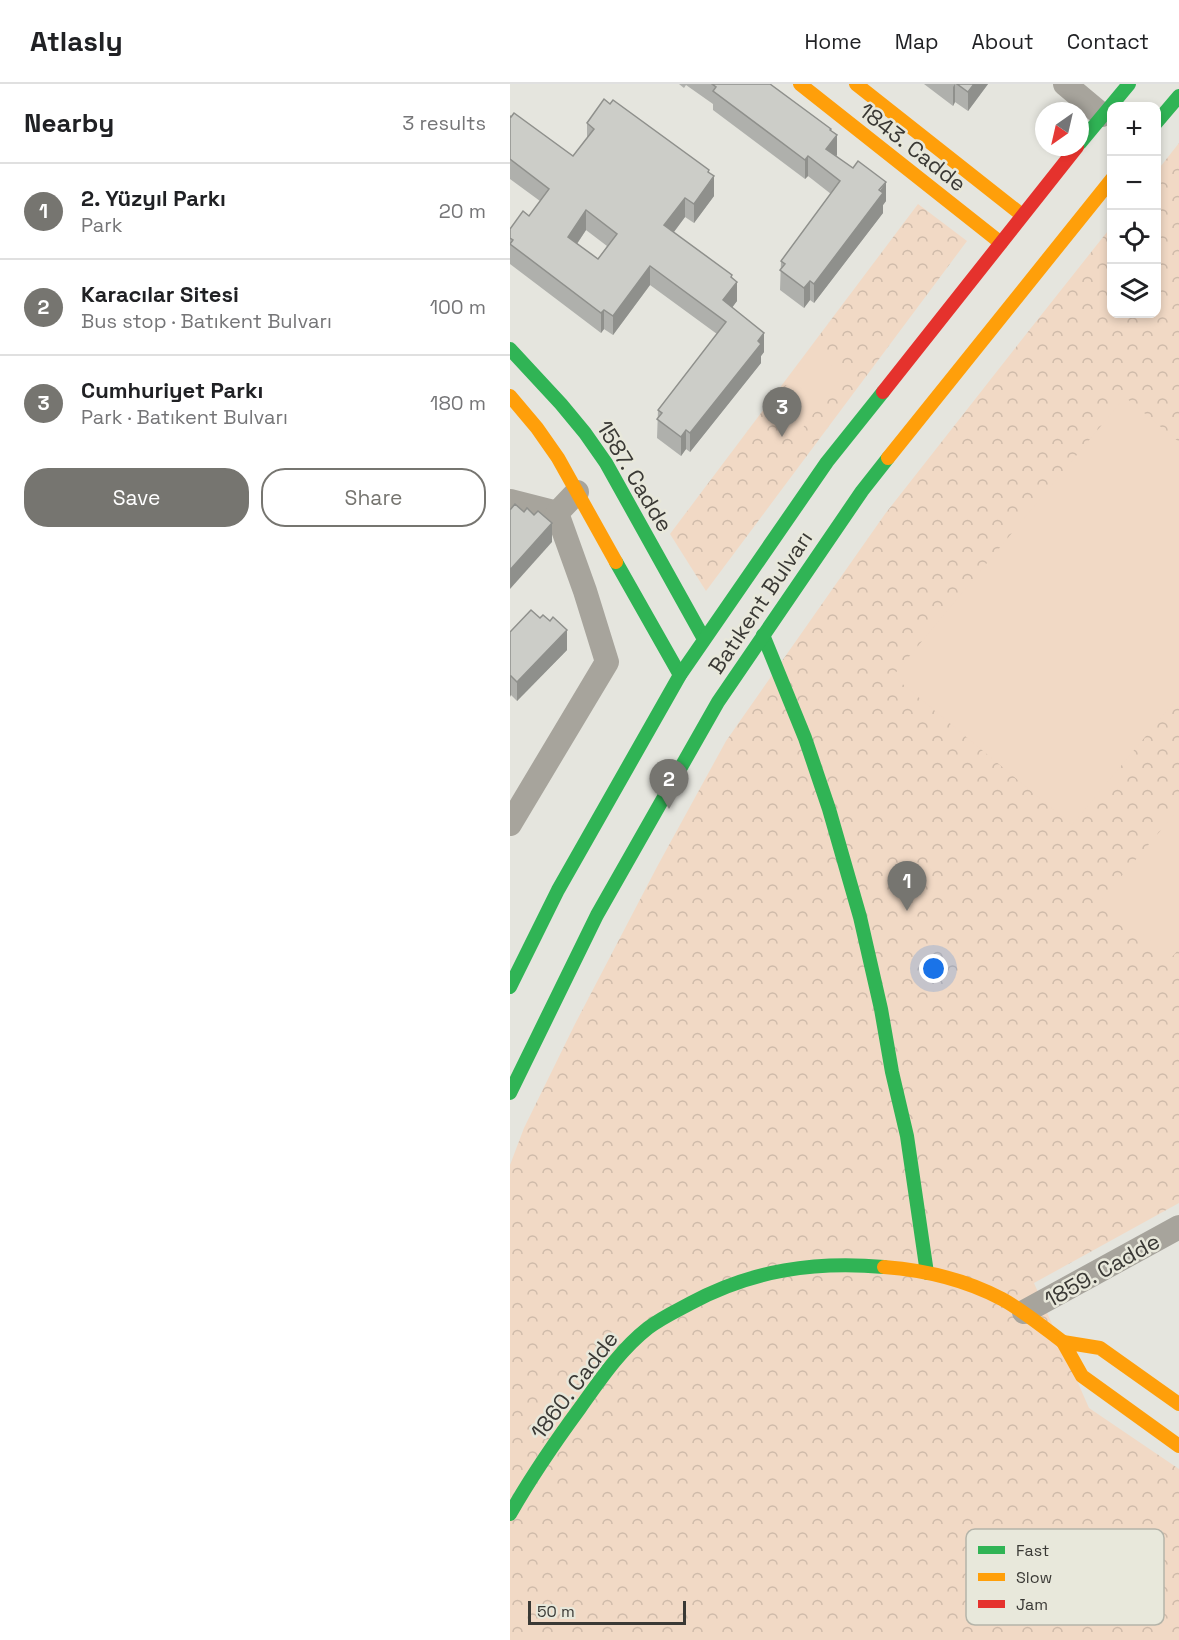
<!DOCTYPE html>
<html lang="en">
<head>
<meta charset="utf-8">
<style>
	:root { --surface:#fff; --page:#f2f2f2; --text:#202124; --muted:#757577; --line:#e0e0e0; --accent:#767570 }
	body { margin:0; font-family:"Space Grotesk",sans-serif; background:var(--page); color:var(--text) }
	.controls { position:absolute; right:18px; top:18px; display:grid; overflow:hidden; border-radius:12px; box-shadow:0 3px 9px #0003 }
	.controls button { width:54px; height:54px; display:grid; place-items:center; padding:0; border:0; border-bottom:2px solid var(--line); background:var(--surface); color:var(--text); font:30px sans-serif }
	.compass { position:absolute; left:525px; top:18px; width:54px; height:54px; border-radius:50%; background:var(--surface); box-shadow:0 3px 9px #0003; rotate:214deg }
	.scale { position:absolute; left:18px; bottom:15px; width:158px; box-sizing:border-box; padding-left:6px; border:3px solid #3a3935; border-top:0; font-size:16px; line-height:21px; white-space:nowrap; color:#3a3935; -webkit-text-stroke:4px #e8e8db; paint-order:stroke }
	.you { position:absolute; left:424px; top:885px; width:21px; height:21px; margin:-15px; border:4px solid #fff; border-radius:50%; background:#1a73e8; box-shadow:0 0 0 9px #1a73e833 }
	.badge { display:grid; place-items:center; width:39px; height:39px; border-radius:50%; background:var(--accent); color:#fff; font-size:20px; font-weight:700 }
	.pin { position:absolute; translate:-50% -50px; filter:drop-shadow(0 2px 3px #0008) }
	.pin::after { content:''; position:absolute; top:32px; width:21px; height:18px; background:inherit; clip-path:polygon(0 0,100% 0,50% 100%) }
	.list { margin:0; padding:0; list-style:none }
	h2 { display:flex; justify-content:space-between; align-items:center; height:78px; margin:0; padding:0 24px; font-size:26px }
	h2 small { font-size:20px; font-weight:400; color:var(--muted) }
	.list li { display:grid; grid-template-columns:39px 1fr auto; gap:18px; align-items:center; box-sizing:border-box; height:96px; padding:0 24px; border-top:2px solid var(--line) }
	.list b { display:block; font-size:22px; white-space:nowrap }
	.list p { margin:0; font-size:20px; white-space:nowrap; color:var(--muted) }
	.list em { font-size:20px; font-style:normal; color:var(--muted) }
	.actions { display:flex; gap:12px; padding:18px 24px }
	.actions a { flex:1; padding:14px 0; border:2px solid var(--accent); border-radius:24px; text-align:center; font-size:21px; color:var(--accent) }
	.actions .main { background:var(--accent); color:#fff }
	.icon { flex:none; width:33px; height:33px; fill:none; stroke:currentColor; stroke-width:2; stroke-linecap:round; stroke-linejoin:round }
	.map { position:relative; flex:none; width:669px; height:1556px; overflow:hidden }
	header { display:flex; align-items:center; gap:36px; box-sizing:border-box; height:84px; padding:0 30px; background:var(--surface); border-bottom:2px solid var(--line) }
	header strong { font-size:28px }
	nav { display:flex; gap:33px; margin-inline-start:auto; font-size:21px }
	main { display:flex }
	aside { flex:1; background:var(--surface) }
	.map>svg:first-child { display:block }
</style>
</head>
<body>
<header>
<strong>Atlasly</strong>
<nav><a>Home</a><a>Map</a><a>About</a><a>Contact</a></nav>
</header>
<main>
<aside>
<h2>Nearby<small>3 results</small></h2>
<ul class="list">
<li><span class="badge">1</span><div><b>2. Yüzyıl Parkı</b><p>Park</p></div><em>20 m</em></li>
<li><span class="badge">2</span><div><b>Karacılar Sitesi</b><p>Bus stop · Batıkent Bulvarı</p></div><em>100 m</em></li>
<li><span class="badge">3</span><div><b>Cumhuriyet Parkı</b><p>Park · Batıkent Bulvarı</p></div><em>180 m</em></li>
</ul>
<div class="actions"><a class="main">Save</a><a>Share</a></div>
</aside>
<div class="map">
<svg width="669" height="1556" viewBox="0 0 669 1556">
	<defs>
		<pattern id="park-crowns" width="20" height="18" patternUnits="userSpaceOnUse" patternTransform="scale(1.5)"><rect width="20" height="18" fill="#f1d9c5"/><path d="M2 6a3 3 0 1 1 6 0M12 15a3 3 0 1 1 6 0" fill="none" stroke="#cfbbaa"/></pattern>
	</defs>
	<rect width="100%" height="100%" fill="#e5e5de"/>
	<g fill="url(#park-crowns)">
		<path d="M 669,59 L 669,1119 L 524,1199 L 579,1324 L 669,1385 L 669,1556 L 0,1556 L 0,1081 L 14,1044 L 65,940 L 148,781 L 216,657 L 375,430 L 517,249 L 601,143 L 602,230 L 646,230 L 647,87 Z"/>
		<path d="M 408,120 L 457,157 L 196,507 L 160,450 Z"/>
	</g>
	<g fill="#f1d9c5">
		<path d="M 302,267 L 333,290 L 286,353 L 255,330 Z"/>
		<path d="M 615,313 L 669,358 L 669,612 L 562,741 L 383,592 Z"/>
		<path d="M 669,725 L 669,865 L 661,874 L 592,815 Z"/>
	</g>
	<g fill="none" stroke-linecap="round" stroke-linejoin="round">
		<g stroke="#a7a49c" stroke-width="24">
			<path d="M 555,0 L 592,31"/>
			<path d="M 0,417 L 47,429"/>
			<path d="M 0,740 L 97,578 L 75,507 L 47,429 L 67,408"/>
			<path d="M 514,1228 L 669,1143"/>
		</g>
		<g stroke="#30b455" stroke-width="14">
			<path d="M 646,39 L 669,12"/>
			<path d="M 570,59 L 619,0"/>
			<path d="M 0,265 L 51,320 L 75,349 L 96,379 L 194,555"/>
			<path d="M 106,478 L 170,591"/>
			<path d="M 253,551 L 295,654 L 319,725 L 350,833 L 371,925 L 382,988 L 397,1052 L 417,1189"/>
			<path d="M 0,903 L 48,806 L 170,591 L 317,378 L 373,308"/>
			<path d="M 0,1009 L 87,831 L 208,618 L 352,407 L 378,374"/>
			<path d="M 0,1430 C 21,1393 45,1358 70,1324 C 90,1296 110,1266 138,1244 C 151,1234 166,1227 181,1219 C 242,1186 305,1177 374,1183"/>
		</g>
		<g stroke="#ff9f0a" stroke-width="14">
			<path d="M 290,0 L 491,159"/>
			<path d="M 346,0 L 512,131"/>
			<path d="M 0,312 L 27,344 L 48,374 L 106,478"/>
			<path d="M 378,374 L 602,95"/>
			<path d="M 374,1183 C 414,1186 456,1196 492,1215 C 514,1227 533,1243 553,1258"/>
			<path d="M 669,1320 L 590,1264 L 553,1258 L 572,1292 L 669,1362"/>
		</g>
		<path stroke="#e5322d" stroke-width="14" d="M 373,308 L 567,63"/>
	</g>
	<g fill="#afb0ac" fill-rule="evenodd">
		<path d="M 169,0 L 260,0 L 321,47 L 327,71 L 326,72 L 376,117 L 373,121 L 373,129 L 304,219 L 300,216 L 294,224 L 270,206 L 271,177 L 321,110 L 298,92 L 295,95 L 203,26 L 203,20 L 176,1 L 174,4 Z"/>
		<path d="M 414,0 L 478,0 L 458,27 L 445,18 L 443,22 Z"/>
		<path d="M 0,32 L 63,72 L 77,54 L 77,39 L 199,89 L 204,112 L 184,139 L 175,133 L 164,148 L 222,194 L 227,217 L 222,223 L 254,268 L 251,272 L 251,279 L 180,368 L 176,365 L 171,372 L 147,354 L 148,326 L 207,250 L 140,201 L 103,251 L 94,245 L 91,249 L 0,180 L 0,145 L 19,132 L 30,117 L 0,95 ZM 76,146 L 97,162 L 88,175 L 67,160 Z"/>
		<path d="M 0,548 L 57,566 L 7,617 L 1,611 Z"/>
	</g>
	<g fill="#8f908c">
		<path d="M 445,0 L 445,18 L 443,22 L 443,3 Z"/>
		<path d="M 464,0 L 478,0 L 458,27 L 458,8 Z"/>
		<path d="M 321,45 L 321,58 L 327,51 L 327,71 L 316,85 L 316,65 L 320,46 Z"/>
		<path d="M 298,72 L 298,92 L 295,95 L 295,76 Z"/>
		<path d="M 199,86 L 199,100 L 204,92 L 204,112 L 184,139 L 184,120 Z"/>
		<path d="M 376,98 L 376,117 L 373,121 L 373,129 L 304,219 L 304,200 Z"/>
		<path d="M 175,114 L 175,133 L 154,161 L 154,141 Z"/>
		<path d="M 76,126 L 76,146 L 58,173 L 58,153 Z"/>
		<path d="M 140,182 L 140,201 L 103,251 L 103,232 Z"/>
		<path d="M 222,191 L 222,205 L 227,198 L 227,217 L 213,236 L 213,216 Z"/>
		<path d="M 300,197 L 300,216 L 294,224 L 294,204 Z"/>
		<path d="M 94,226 L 94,245 L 91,249 L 91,229 Z"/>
		<path d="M 254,249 L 254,268 L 251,272 L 251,279 L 180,368 L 180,349 Z"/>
		<path d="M 176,346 L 176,365 L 171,372 L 171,353 Z"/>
		<path d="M 42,439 L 42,458 L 0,505 L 0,486 Z"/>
		<path d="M 57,546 L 57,566 L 7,617 L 7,598 Z"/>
		<path d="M 1,592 L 1,611 L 0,613 L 0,593 Z"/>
	</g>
	<g fill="#cccdc8" stroke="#8f908c" stroke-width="1.5" fill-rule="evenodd">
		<path d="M 202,0 L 260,0 L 321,45 L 320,46 L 327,51 L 316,65 L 343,84 L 348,77 L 376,98 L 369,106 L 373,109 L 304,200 L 300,197 L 294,204 L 270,186 L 275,180 L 271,177 L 330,97 L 298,72 L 295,76 L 203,7 L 206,3 Z"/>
		<path d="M 447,0 L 464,0 L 458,8 Z"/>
		<path d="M 94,15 L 100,20 L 103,16 L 199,86 L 198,88 L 204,92 L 184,120 L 175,114 L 154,141 L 222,191 L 221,193 L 227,198 L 213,216 L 254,249 L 248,257 L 251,260 L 180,349 L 176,346 L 171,353 L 147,335 L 152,329 L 148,326 L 216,238 L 140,182 L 103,232 L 94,226 L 91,229 L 0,160 L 3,156 L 0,154 L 0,145 L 13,127 L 19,132 L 39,105 L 0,75 L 0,32 L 1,33 L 4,29 L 63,72 L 84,45 L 77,39 ZM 76,126 L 107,150 L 88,175 L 58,153 Z"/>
		<path d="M 5,420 L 14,428 L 17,424 L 24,431 L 28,427 L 42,439 L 0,486 L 0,426 Z"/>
		<path d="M 21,526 L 30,534 L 33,531 L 40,537 L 43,533 L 57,546 L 7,598 L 1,592 L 0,593 L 0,548 Z"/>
	</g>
	<g text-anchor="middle" stroke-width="5" stroke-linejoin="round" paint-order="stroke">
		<g font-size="22" fill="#3a3935" stroke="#e8e8db">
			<text transform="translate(403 63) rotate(38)" y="8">1843. Cadde</text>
			<text transform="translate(125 392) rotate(59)" y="8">1587. Cadde</text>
			<text transform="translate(250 518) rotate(-56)" y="8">Batıkent Bulvarı</text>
			<text transform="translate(592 1186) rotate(-29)" y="8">1859. Cadde</text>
			<text transform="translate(64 1301) rotate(-53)" y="8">1860. Cadde</text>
		</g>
	</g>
	<rect x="456" y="1445" width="198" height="96" rx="9" fill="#e8e8db" stroke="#b4b4a9" stroke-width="1.5"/>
	<rect x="468" y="1462" width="27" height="8" fill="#30b455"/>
	<rect x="468" y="1489" width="27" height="8" fill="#ff9f0a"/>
	<rect x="468" y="1516" width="27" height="8" fill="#e5322d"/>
	<g font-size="16" fill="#3a3935">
		<text x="506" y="1472">Fast</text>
		<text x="506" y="1499">Slow</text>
		<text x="506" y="1526">Jam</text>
	</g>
</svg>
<div class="controls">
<button>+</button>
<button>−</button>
<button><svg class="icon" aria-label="locate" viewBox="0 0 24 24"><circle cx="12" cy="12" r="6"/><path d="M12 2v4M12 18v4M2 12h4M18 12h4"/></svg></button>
<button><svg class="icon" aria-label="layers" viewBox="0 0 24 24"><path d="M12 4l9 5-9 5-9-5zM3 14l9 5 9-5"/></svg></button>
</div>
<svg class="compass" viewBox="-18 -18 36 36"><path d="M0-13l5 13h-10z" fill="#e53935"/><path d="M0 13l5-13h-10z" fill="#757577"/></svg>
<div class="scale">50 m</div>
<div class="you"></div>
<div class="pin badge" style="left:397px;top:827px">1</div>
<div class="pin badge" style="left:159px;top:725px">2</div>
<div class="pin badge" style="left:272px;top:353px">3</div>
</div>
</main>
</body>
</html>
